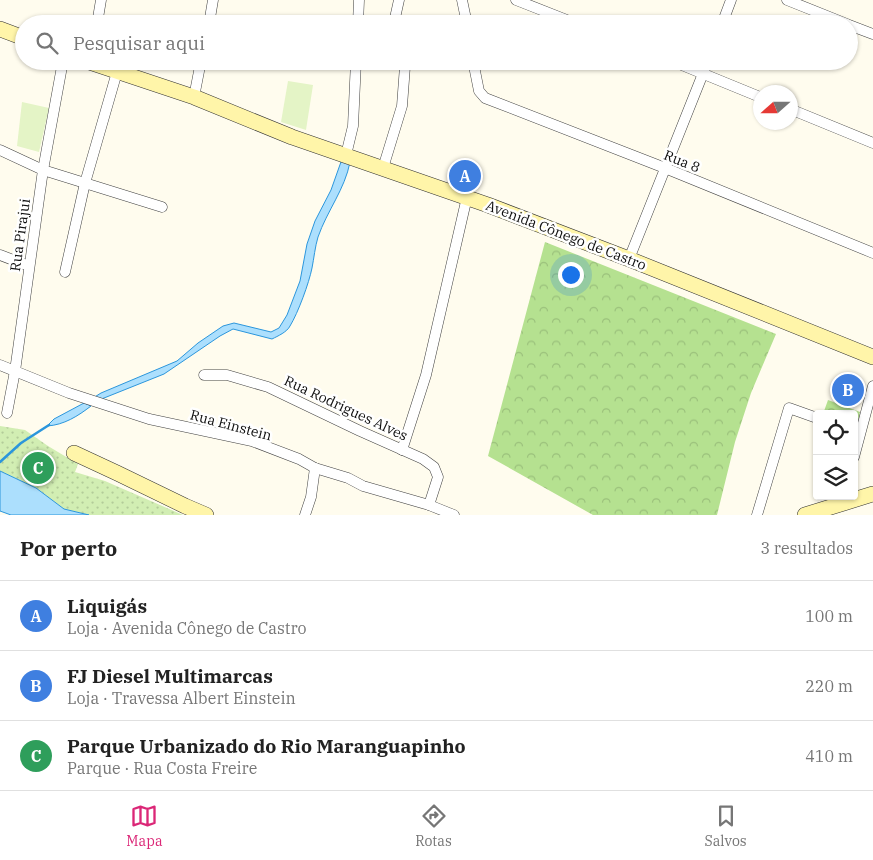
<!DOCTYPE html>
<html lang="pt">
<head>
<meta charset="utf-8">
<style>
	:root { --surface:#fff; --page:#f6f6f6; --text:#222; --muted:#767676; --line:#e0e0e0; --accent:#db2777 }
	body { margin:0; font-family:"IBM Plex Serif",serif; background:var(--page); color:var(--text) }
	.controls { position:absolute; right:15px; bottom:15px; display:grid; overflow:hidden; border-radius:5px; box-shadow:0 1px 4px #0004 }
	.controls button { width:45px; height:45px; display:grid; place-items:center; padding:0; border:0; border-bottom:1px solid var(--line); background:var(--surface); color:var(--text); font:25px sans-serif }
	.compass { position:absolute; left:753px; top:85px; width:45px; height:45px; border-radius:50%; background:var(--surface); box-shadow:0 1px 4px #0004; rotate:249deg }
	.you { position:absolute; left:570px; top:274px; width:18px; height:18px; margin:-12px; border:4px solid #fff; border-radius:50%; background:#1a73e8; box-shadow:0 0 0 8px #1a73e833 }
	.badge { display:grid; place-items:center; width:32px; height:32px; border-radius:50%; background:var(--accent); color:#fff; font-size:16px; font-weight:700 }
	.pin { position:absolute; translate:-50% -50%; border:2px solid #fff; box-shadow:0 1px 5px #0006 }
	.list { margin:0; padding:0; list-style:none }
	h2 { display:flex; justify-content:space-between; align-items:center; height:65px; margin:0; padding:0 20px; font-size:21px }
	h2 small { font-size:16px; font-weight:400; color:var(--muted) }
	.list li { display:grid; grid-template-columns:32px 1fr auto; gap:15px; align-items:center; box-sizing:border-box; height:70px; padding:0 20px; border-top:1px solid var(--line) }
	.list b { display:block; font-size:19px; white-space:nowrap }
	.list p { margin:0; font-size:16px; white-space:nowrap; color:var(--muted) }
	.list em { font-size:16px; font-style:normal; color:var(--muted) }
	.icon { flex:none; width:28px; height:28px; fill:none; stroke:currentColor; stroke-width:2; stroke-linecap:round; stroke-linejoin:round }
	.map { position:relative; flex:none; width:873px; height:515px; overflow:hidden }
	.search { position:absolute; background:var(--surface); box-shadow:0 1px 4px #0004; left:15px; right:15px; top:15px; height:55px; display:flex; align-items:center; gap:12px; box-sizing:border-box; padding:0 18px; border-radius:28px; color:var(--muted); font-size:19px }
	.sheet { height:275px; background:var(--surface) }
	nav { display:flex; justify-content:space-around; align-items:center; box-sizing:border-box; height:70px; border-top:1px solid var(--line); background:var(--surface); font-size:14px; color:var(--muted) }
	nav a { display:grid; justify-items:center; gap:2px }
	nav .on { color:var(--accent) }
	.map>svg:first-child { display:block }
</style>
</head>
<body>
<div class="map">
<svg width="873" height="515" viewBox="0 0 873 515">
	<defs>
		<pattern id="forest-crowns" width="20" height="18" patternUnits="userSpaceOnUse" patternTransform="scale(1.25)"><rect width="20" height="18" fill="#b5e190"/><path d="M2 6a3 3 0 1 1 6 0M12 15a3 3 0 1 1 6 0" fill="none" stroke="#9ac07b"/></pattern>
		<pattern id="park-dots" width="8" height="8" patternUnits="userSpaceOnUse" patternTransform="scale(1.25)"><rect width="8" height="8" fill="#d2eeb3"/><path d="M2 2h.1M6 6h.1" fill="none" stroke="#b3cb99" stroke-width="1.8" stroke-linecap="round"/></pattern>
	</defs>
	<rect width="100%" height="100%" fill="#fffcee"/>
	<g fill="url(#forest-crowns)">
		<path d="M 545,242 L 776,334 L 751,393 L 735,442 L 717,515 L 593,515 L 488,456 Z"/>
		<path d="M 828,400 L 860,412 L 856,430 L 854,429 L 854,414 L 823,414 Z"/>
	</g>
	<path fill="url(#park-dots)" d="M 0,426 L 25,430 L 48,446 L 78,464 L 75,472 L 105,481 L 183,515 L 89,515 L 64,509 L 36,488 L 0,471 Z"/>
	<g fill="#e4f4c6">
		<path d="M 288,81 L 313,85 L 306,130 L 281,122 Z"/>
		<path d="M 22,102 L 49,108 L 39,152 L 17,146 Z"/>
	</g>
	<g fill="#acdffd" stroke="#2b96dc">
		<path d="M 342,159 L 350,162 C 345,189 327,211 318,237 C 315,247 314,258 312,268 C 309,283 298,313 290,326 C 287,332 278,336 272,339 L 233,329 L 220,336 L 164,374 L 99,400 L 93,398 L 101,393 L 177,361 L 198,343 L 223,326 L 234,323 L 271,332 L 279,328 L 287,315 L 300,281 L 307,244 L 315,221 L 331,190 Z"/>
		<path d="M 84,403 L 91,406 C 78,416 64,425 47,426 L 54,419 Z"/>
		<path d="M 0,471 L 36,488 L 64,509 L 89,515 L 11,515 L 0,511 Z"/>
	</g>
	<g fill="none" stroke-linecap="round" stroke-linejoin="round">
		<path stroke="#2b96dc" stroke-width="2.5" d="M 0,462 L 21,443 L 49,425"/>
		<defs>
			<g id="street">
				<path d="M 462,0 L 467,24"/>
				<path d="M 516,0 L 577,24"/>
				<path d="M 787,0 L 847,24"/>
				<path d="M 97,24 L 101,0"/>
				<path d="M 209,24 L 213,0"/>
				<path d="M 358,24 L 359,0"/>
				<path d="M 395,24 L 395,18 L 399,0"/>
				<path d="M 722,24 L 731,0"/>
				<path d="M 849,25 L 873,34"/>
				<path d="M 473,61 L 479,91 L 485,98 L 665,168 L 873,253"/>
				<path d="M 672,61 L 760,97"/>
				<path d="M 194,97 L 201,61"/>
				<path d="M 790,109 L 873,143"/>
				<path d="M 0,150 L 43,170 L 162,207"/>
				<path d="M 346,155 L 353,126 L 356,61"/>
				<path d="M 383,168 L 402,106 L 405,66 L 404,61"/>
				<path d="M 0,255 L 29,266"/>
				<path d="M 629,259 L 708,61"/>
				<path d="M 65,272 L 85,183 L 117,72"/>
				<path d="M 0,365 L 69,393 L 149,419 L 252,441 L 299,459 L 315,468 L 348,478 L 363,486 L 429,505 L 454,515"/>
				<path d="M 204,375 L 227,375 L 268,387 L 360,431 L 423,459 L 434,467 L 438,477 L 429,505"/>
				<path d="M 7,413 L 15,371 L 43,170 L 63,61"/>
				<path d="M 402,450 L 426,375 L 467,197"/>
				<path d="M 854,457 L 873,386"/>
				<path d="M 305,515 L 311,497 L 315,468"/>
				<path d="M 757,515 L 789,408 L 817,418"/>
			</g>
			<g id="secondary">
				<path d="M 0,29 L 24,38"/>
				<path d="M 86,61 L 194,97 L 292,137 L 488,205 L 629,259 L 873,357"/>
				<path d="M 74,453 L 117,473 L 185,506 L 206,515"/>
				<path d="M 805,515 L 873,494"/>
			</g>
		</defs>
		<use href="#street" stroke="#414141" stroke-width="11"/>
		<use href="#secondary" stroke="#303030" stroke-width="16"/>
		<use href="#street" stroke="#fff" stroke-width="10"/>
		<use href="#secondary" stroke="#fff5a9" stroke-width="15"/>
	</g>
	<g text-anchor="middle" stroke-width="5" stroke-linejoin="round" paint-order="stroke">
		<g font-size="14" fill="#0e0e0e" stroke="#fff">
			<text transform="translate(682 161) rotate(22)" y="5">Rua 8</text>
			<text transform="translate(20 235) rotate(-82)" y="5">Rua Pirajui</text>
			<text transform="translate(566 235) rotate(21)" y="5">Avenida Cônego de Castro</text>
			<text transform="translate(346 408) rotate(25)" y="5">Rua Rodrigues Alves</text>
			<text transform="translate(231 425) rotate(15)" y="5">Rua Einstein</text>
		</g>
	</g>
</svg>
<div class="controls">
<button><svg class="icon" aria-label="locate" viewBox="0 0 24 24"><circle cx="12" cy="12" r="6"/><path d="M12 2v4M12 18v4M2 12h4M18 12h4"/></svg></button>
<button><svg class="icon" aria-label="layers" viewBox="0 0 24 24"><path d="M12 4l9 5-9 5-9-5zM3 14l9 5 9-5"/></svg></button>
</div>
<svg class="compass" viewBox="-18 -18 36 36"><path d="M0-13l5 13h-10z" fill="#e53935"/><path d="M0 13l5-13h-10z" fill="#767676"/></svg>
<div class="you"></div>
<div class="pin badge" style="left:465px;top:176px;background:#3f7fe0">A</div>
<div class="pin badge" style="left:848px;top:390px;background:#3f7fe0">B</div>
<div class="pin badge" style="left:38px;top:468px;background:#2e9e5b">C</div>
<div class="search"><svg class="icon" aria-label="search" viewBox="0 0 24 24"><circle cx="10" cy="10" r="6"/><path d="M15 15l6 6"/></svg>Pesquisar aqui</div>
</div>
<section class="sheet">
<h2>Por perto<small>3 resultados</small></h2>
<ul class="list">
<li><span class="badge" style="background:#3f7fe0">A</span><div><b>Liquigás</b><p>Loja · Avenida Cônego de Castro</p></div><em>100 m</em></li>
<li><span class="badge" style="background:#3f7fe0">B</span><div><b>FJ Diesel Multimarcas</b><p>Loja · Travessa Albert Einstein</p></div><em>220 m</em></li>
<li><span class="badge" style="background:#2e9e5b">C</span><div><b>Parque Urbanizado do Rio Maranguapinho</b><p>Parque · Rua Costa Freire</p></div><em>410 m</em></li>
</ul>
</section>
<nav>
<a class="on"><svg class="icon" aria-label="map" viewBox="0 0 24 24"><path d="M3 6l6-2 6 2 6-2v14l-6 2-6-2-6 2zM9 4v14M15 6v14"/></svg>Mapa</a>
<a><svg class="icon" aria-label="directions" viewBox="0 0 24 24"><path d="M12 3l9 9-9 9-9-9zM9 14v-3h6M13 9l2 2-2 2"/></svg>Rotas</a>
<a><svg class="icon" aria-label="saved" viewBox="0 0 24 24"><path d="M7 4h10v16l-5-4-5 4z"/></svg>Salvos</a>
</nav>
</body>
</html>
